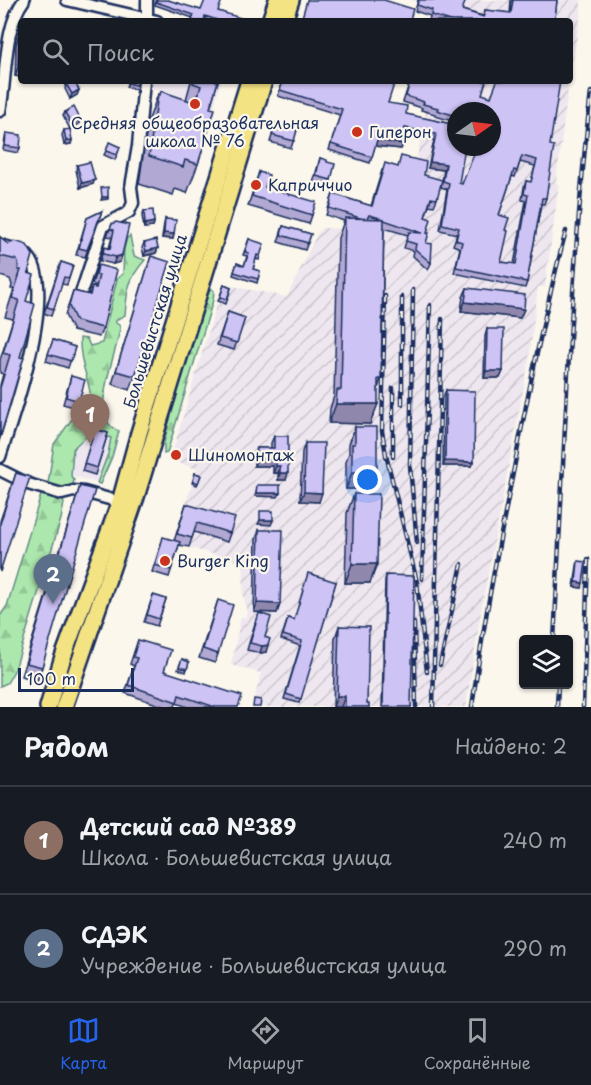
<!DOCTYPE html>
<html lang="ru">
<head>
<meta charset="utf-8">
<style>
	:root { --surface:#171b24; --page:#20242c; --text:#f1f3f6; --muted:#9ea1a6; --line:#363941; --accent:#2563eb }
	body { margin:0; font-family:"Playpen Sans",sans-serif; background:var(--page); color:var(--text) }
	.controls { position:absolute; right:18px; bottom:18px; display:grid; overflow:hidden; border-radius:6px; box-shadow:0 2px 4px #0004 }
	.controls button { width:54px; height:54px; display:grid; place-items:center; padding:0; border:0; border-bottom:2px solid var(--line); background:var(--surface); color:var(--text); font:30px sans-serif }
	.compass { position:absolute; left:447px; top:102px; width:54px; height:54px; border-radius:50%; background:var(--surface); box-shadow:0 2px 4px #0004; rotate:76deg }
	.scale { position:absolute; left:18px; bottom:15px; width:116px; box-sizing:border-box; padding-left:6px; border:3px solid #1b2f5e; border-top:0; font-size:16px; line-height:21px; white-space:nowrap; color:#1b2f5e; -webkit-text-stroke:4px #fbf7ec; paint-order:stroke }
	.you { position:absolute; left:368px; top:480px; width:21px; height:21px; margin:-15px; border:4px solid #fff; border-radius:50%; background:#1a73e8; box-shadow:0 0 0 9px #1a73e833 }
	.badge { display:grid; place-items:center; width:39px; height:39px; border-radius:50%; background:var(--accent); color:#fff; font-size:20px; font-weight:700 }
	.pin { position:absolute; translate:-50% -50px; filter:drop-shadow(0 2px 3px #0008) }
	.pin::after { content:''; position:absolute; top:32px; width:21px; height:18px; background:inherit; clip-path:polygon(0 0,100% 0,50% 100%) }
	.list { margin:0; padding:0; list-style:none }
	h2 { display:flex; justify-content:space-between; align-items:center; height:78px; margin:0; padding:0 24px; font-size:26px }
	h2 small { font-size:20px; font-weight:400; color:var(--muted) }
	.list li { display:grid; grid-template-columns:39px 1fr auto; gap:18px; align-items:center; box-sizing:border-box; height:108px; padding:0 24px; border-top:2px solid var(--line) }
	.list b { display:block; font-size:22px; white-space:nowrap }
	.list p { margin:0; font-size:20px; white-space:nowrap; color:var(--muted) }
	.list em { font-size:20px; font-style:normal; color:var(--muted) }
	.icon { flex:none; width:33px; height:33px; fill:none; stroke:currentColor; stroke-width:2; stroke-linecap:round; stroke-linejoin:round }
	.map { position:relative; flex:none; width:591px; height:707px; overflow:hidden }
	.search { position:absolute; background:var(--surface); box-shadow:0 2px 4px #0004; left:18px; right:18px; top:18px; height:66px; display:flex; align-items:center; gap:15px; box-sizing:border-box; padding:0 21px; border-radius:6px; color:var(--muted); font-size:22px }
	.sheet { height:294px; background:var(--surface) }
	nav { display:flex; justify-content:space-around; align-items:center; box-sizing:border-box; height:84px; border-top:2px solid var(--line); background:var(--surface); font-size:16px; color:var(--muted) }
	nav a { display:grid; justify-items:center; gap:3px }
	nav .on { color:var(--accent) }
	.map>svg:first-child { display:block }
</style>
</head>
<body>
<div class="map">
<svg width="591" height="707" viewBox="0 0 591 707">
	<defs>
		<pattern id="industrial-furrows" width="10" height="10" patternUnits="userSpaceOnUse" patternTransform="scale(1.5)"><rect width="10" height="10" fill="#eee7ef"/><path d="M-1 1l2-2M0 10L10 0M9 11l2-2" fill="none" stroke="#ccc6cf"/></pattern>
		<pattern id="forest-firs" width="22" height="20" patternUnits="userSpaceOnUse" patternTransform="scale(1.5)"><rect width="22" height="20" fill="#ace8ad"/><path d="M5 1l3.5 6h-7zM16 11l3.5 6h-7z" fill="#93c797"/></pattern>
	</defs>
	<rect width="100%" height="100%" fill="#fbf7ec"/>
	<filter id="ink" filterUnits="userSpaceOnUse"><feTurbulence type="fractalNoise" baseFrequency=".0167" numOctaves="2"/><feDisplacementMap in="SourceGraphic" scale="12" xChannelSelector="R" yChannelSelector="G"/><feConvolveMatrix kernelMatrix="1 2 1 2 8 2 1 2 1" color-interpolation-filters="sRGB"/></filter>
	<g filter="url(#ink)">
		<g fill="#eee7ef">
			<path d="M 151,81 L 221,81 L 208,128 L 174,111 L 177,97 L 149,87 Z"/>
			<path d="M 71,417 L 119,431 L 112,457 L 100,484 L 57,471 Z"/>
		</g>
		<g fill="url(#industrial-furrows)" fill-rule="evenodd">
			<path d="M 411,0 L 581,0 L 581,13 L 570,76 L 570,21 L 428,21 L 430,16 L 415,11 L 417,2 Z"/>
			<path d="M 410,81 L 569,81 L 556,183 L 559,184 L 545,287 L 538,287 L 529,360 L 482,606 L 466,707 L 252,707 L 261,673 L 231,665 L 241,617 L 246,618 L 247,609 L 243,594 L 244,563 L 173,543 L 197,469 L 170,460 L 217,303 L 226,305 L 232,286 L 287,297 L 316,236 L 322,228 L 365,230 L 395,174 L 399,162 L 415,167 L 426,112 L 421,110 L 422,108 L 403,102 ZM 456,111 L 492,111 L 492,147 L 456,147 Z"/>
		</g>
		<g fill="url(#forest-firs)" stroke="#648c86" stroke-width="1.5">
			<path d="M 130,236 L 134,256 L 145,260 C 128,279 127,290 125,315 L 119,318 L 115,322 L 120,326 C 120,349 84,419 119,431 L 112,457 L 100,484 L 97,483 L 108,454 L 111,438 C 94,430 84,436 73,449 L 71,476 L 74,480 L 73,484 L 62,490 L 48,484 L 54,444 L 72,419 L 92,407 C 91,381 79,365 80,338 L 87,339 L 90,346 L 102,343 L 117,279 L 123,274 L 124,249 L 127,238 Z"/>
			<path d="M 210,287 L 214,291 L 213,300 L 167,453 L 164,454 L 164,442 L 174,404 Z"/>
			<path d="M 50,494 L 61,498 L 64,503 L 61,519 L 15,669 L 7,683 L 0,686 L 0,616 L 7,606 L 41,495 Z"/>
		</g>
		<g fill="none" stroke-linecap="round" stroke-linejoin="round">
			<defs>
				<g id="minor">
					<path d="M 67,0 L 157,21"/>
					<path d="M 147,0 L 147,21"/>
					<path d="M 0,111 C 7,77 3,28 24,0"/>
					<path d="M 0,245 C 7,247 20,249 26,254 C 61,285 12,418 0,457"/>
					<path d="M 81,293 L 103,226 L 129,212 L 133,203 L 131,187 L 138,146 L 144,81"/>
					<path d="M 0,470 L 28,484 L 62,494 L 74,491 L 84,492 L 120,502"/>
				</g>
				<g id="highway">
					<path d="M 270,21 L 277,0"/>
					<path d="M 284,21 L 291,0"/>
					<path d="M 48,707 L 62,660 L 120,502 L 139,433 L 249,81"/>
					<path d="M 64,707 L 136,497 L 264,81"/>
				</g>
			</defs>
			<use href="#minor" stroke="#1b2f5e" stroke-width="15"/>
			<use href="#highway" stroke="#1b2f5e" stroke-width="20"/>
			<use href="#minor" stroke="#fbf7ec" stroke-width="10"/>
			<use href="#highway" stroke="#f4e382" stroke-width="15"/>
			<defs>
				<g id="rail">
					<path d="M 413,290 L 410,466 L 417,543"/>
					<path d="M 385,296 L 382,431 L 386,455 L 417,582 L 427,672"/>
					<path d="M 402,404 L 402,297"/>
					<path d="M 393,457 L 393,388"/>
					<path d="M 422,579 L 430,305"/>
					<path d="M 414,623 L 416,707"/>
					<path d="M 554,640 C 564,457 570,273 591,92"/>
					<path d="M 440,665 L 462,564"/>
					<path d="M 433,707 L 442,319"/>
					<path d="M 472,707 C 483,627 498,547 514,468 C 529,388 545,309 566,231"/>
					<path d="M 557,707 L 558,684"/>
					<path d="M 583,707 L 588,559"/>
				</g>
			</defs>
			<use href="#rail" stroke="#1b2f5e" stroke-width="4.5"/>
			<use href="#rail" stroke="#fbf7ec" stroke-width="2" stroke-dasharray="7" stroke-linecap="butt"/>
		</g>
		<g fill="#b1a8d3" stroke="#1b2f5e" stroke-width="1.5" fill-rule="evenodd">
			<path d="M 156,0 L 201,10 L 218,11 L 244,21 L 212,21 L 204,19 L 204,21 L 192,21 L 193,18 L 155,5 Z"/>
			<path d="M 418,0 L 462,10 L 483,16 L 485,10 L 510,13 L 511,0 L 557,0 L 555,18 L 570,21 L 429,21 L 430,16 L 415,11 Z"/>
			<path d="M 21,24 L 21,77 L 15,76 L 16,45 Z"/>
			<path d="M 128,81 L 138,81 L 136,90 L 126,87 Z"/>
			<path d="M 191,81 L 218,81 L 210,108 L 198,164 L 187,193 L 175,189 L 173,195 L 139,184 L 148,122 L 158,94 L 186,100 Z"/>
			<path d="M 282,81 L 388,103 L 406,114 L 456,125 L 459,183 L 462,184 L 492,111 L 456,111 L 456,122 L 435,116 L 435,114 L 421,110 L 422,108 L 403,102 L 410,81 L 482,94 L 550,145 L 546,198 L 544,204 L 541,204 L 527,282 L 525,288 L 454,273 L 460,248 L 453,245 L 457,234 L 440,230 L 447,189 L 441,187 L 444,170 L 428,168 L 434,140 L 404,134 L 403,144 L 401,149 L 375,146 L 370,163 L 329,150 L 340,115 L 278,96 ZM 520,162 L 535,166 L 531,182 L 526,181 L 524,187 L 522,200 L 526,201 L 514,264 L 501,262 L 505,230 L 499,215 L 512,176 L 515,177 Z"/>
			<path d="M 66,84 L 79,90 L 77,95 L 70,99 L 65,89 Z"/>
			<path d="M 65,112 L 80,119 L 79,124 L 70,129 L 63,116 Z"/>
			<path d="M 276,123 L 297,130 L 291,148 L 270,142 Z"/>
			<path d="M 64,130 L 72,140 L 71,144 L 64,145 L 62,135 Z"/>
			<path d="M 6,133 L 20,148 L 18,153 L 3,150 Z"/>
			<path d="M 120,147 L 115,160 L 104,155 L 106,151 Z"/>
			<path d="M 320,158 L 327,162 L 331,180 L 328,187 L 313,183 Z"/>
			<path d="M 77,165 L 93,184 L 80,188 L 76,170 Z"/>
			<path d="M 382,170 L 424,175 L 437,199 L 434,206 L 429,205 L 425,217 L 427,233 L 426,243 L 431,263 L 428,270 L 413,256 L 414,251 L 404,248 L 408,235 L 384,228 L 381,379 L 378,388 L 370,424 L 329,423 L 330,409 L 334,396 L 338,238 L 344,221 L 326,215 L 333,194 L 371,206 Z"/>
			<path d="M 259,172 L 265,187 L 312,215 L 309,224 L 248,206 Z"/>
			<path d="M 102,211 L 85,257 L 76,255 L 87,218 Z"/>
			<path d="M 144,211 L 154,222 L 153,227 L 144,228 L 142,216 Z"/>
			<path d="M 165,219 L 174,234 L 173,239 L 162,238 L 164,224 Z"/>
			<path d="M 112,224 L 122,255 L 120,262 L 113,264 L 100,261 L 104,247 L 109,248 L 112,237 L 107,236 Z"/>
			<path d="M 283,226 L 311,234 L 305,250 L 278,242 Z"/>
			<path d="M 0,237 L 28,273 L 26,301 L 20,357 L 0,438 L 0,385 L 3,374 L 0,373 L 0,360 L 13,319 L 5,317 L 14,289 L 11,289 L 12,285 L 10,279 L 0,276 Z"/>
			<path d="M 249,239 L 260,256 L 259,260 L 256,259 L 253,269 L 260,271 L 257,283 L 233,275 L 237,263 L 244,266 L 247,256 L 243,255 Z"/>
			<path d="M 144,243 L 158,248 L 156,253 L 144,256 L 142,248 Z"/>
			<path d="M 151,256 L 135,376 L 130,390 L 112,384 Z"/>
			<path d="M 61,262 L 73,266 L 67,285 L 62,284 L 51,316 L 44,313 Z"/>
			<path d="M 98,265 L 103,328 L 99,337 L 73,331 L 65,315 L 73,291 L 89,295 L 92,287 L 95,287 L 95,285 L 92,284 Z"/>
			<path d="M 224,285 L 231,288 L 226,304 L 218,301 Z"/>
			<path d="M 467,288 L 524,309 L 520,318 L 461,311 L 463,297 Z"/>
			<path d="M 228,312 L 245,318 L 234,350 L 217,345 Z"/>
			<path d="M 487,329 L 503,371 L 500,378 L 484,378 L 485,336 Z"/>
			<path d="M 53,340 L 75,347 L 68,368 L 46,361 Z"/>
			<path d="M 71,376 L 79,401 L 77,408 L 63,404 Z"/>
			<path d="M 446,390 L 472,466 L 443,466 L 444,395 Z"/>
			<path d="M 355,427 L 371,489 L 346,489 L 346,461 L 349,453 L 349,444 Z"/>
			<path d="M 95,429 L 108,433 L 95,475 L 82,471 Z"/>
			<path d="M 274,436 L 286,480 L 278,480 L 278,473 L 273,473 L 273,466 L 254,466 L 254,455 L 257,448 L 271,448 L 271,443 Z"/>
			<path d="M 305,443 L 319,502 L 300,501 L 302,452 Z"/>
			<path d="M 16,473 L 0,572 L 0,521 Z"/>
			<path d="M 195,473 L 201,475 L 197,485 L 192,483 Z"/>
			<path d="M 80,486 L 42,667 L 37,681 L 21,676 Z"/>
			<path d="M 354,494 L 377,564 L 370,583 L 345,583 L 347,513 Z"/>
			<path d="M 186,504 L 230,533 L 227,542 L 194,532 L 189,547 L 179,545 L 169,577 L 152,572 L 161,544 L 174,541 Z"/>
			<path d="M 259,530 L 280,604 L 277,613 L 254,612 L 256,539 Z"/>
			<path d="M 578,561 L 582,588 L 574,587 L 577,566 Z"/>
			<path d="M 386,575 L 411,707 L 382,707 L 385,580 Z"/>
			<path d="M 336,582 L 299,703 L 284,699 L 300,646 L 281,639 L 288,618 L 294,620 Z"/>
			<path d="M 153,595 L 166,599 L 157,626 L 144,622 Z"/>
			<path d="M 218,600 L 218,654 L 215,663 L 199,658 Z"/>
			<path d="M 256,620 L 265,637 L 266,652 L 260,653 L 247,650 Z"/>
			<path d="M 339,626 L 367,704 L 369,707 L 333,707 L 335,638 Z"/>
			<path d="M 138,640 L 164,671 L 238,707 L 188,707 L 176,703 L 175,707 L 165,707 L 125,693 L 134,666 L 130,664 Z"/>
			<path d="M 182,659 L 189,662 L 186,672 L 178,669 Z"/>
		</g>
		<g fill="#9088ac" stroke="#1b2f5e" stroke-width="1.5">
			<path d="M 18,67 L 21,67 L 21,77 L 15,76 Z"/>
			<path d="M 79,90 L 77,95 L 70,99 L 72,94 Z"/>
			<path d="M 80,119 L 79,124 L 70,129 L 71,124 Z"/>
			<path d="M 72,140 L 71,144 L 64,145 L 66,141 Z"/>
			<path d="M 377,140 L 403,144 L 401,149 L 375,146 Z"/>
			<path d="M 430,162 L 446,164 L 444,170 L 428,168 Z"/>
			<path d="M 95,180 L 93,184 L 80,188 L 82,183 Z"/>
			<path d="M 102,197 L 108,197 L 108,199 L 101,200 Z"/>
			<path d="M 154,222 L 153,227 L 144,228 L 145,224 Z"/>
			<path d="M 164,233 L 174,234 L 173,239 L 162,238 Z"/>
			<path d="M 158,248 L 156,253 L 144,256 L 146,251 Z"/>
			<path d="M 122,255 L 120,262 L 113,264 L 116,257 Z"/>
			<path d="M 465,302 L 524,309 L 520,318 L 461,311 Z"/>
			<path d="M 486,371 L 503,371 L 500,378 L 484,378 Z"/>
			<path d="M 336,404 L 378,404 L 370,424 L 329,423 Z"/>
			<path d="M 256,459 L 276,459 L 273,466 L 254,466 Z"/>
			<path d="M 445,461 L 474,462 L 472,466 L 443,466 Z"/>
			<path d="M 276,466 L 280,466 L 278,473 L 273,473 Z"/>
			<path d="M 352,472 L 377,472 L 371,489 L 346,489 Z"/>
			<path d="M 280,473 L 288,473 L 286,480 L 278,480 Z"/>
			<path d="M 304,492 L 322,493 L 319,502 L 300,501 Z"/>
			<path d="M 256,493 L 280,493 L 278,497 L 255,496 Z"/>
			<path d="M 260,520 L 273,520 L 271,525 L 258,524 Z"/>
			<path d="M 352,564 L 377,564 L 370,583 L 345,583 Z"/>
			<path d="M 576,582 L 583,583 L 582,588 L 574,587 Z"/>
			<path d="M 257,603 L 280,604 L 277,613 L 254,612 Z"/>
			<path d="M 268,645 L 266,652 L 260,653 L 262,646 Z"/>
			<path d="M 337,696 L 345,696 L 341,707 L 333,707 Z"/>
		</g>
		<g fill="#cec3f5" stroke="#1b2f5e" stroke-width="1.5" fill-rule="evenodd">
			<path d="M 156,0 L 168,0 L 201,10 L 205,0 L 222,0 L 218,11 L 244,19 L 244,21 L 220,21 L 205,16 L 204,21 L 194,21 L 192,20 L 194,15 L 156,2 Z"/>
			<path d="M 307,0 L 384,0 L 413,9 L 410,20 L 413,21 L 301,21 Z"/>
			<path d="M 419,0 L 466,0 L 462,10 L 484,17 L 485,10 L 511,13 L 513,0 L 557,0 L 555,18 L 570,20 L 570,21 L 451,21 L 431,15 L 432,10 L 417,5 Z"/>
			<path d="M 21,26 L 21,67 L 18,67 L 19,36 Z"/>
			<path d="M 72,81 L 74,81 L 79,90 L 72,94 L 66,84 Z"/>
			<path d="M 129,81 L 138,81 L 137,85 L 128,83 Z"/>
			<path d="M 193,81 L 218,81 L 210,108 L 215,109 L 198,164 L 185,160 L 183,167 L 149,156 L 158,94 L 160,95 L 161,91 L 196,103 L 201,86 L 193,83 Z"/>
			<path d="M 283,81 L 395,81 L 388,103 L 407,106 L 406,114 L 456,125 L 456,147 L 465,147 L 459,183 L 462,184 L 477,147 L 492,147 L 492,111 L 456,111 L 456,116 L 437,110 L 438,108 L 423,104 L 424,102 L 406,96 L 410,81 L 486,81 L 482,94 L 491,97 L 497,81 L 560,81 L 550,145 L 554,146 L 546,198 L 542,198 L 527,282 L 456,267 L 462,242 L 456,240 L 459,228 L 442,224 L 449,183 L 443,181 L 446,164 L 430,162 L 436,134 L 405,128 L 403,144 L 377,140 L 372,157 L 331,144 L 342,109 L 280,90 ZM 522,156 L 537,160 L 531,182 L 526,181 L 524,194 L 528,195 L 516,264 L 501,262 L 508,231 L 505,230 L 509,218 L 499,215 L 514,170 L 517,171 Z"/>
			<path d="M 74,107 L 80,119 L 71,124 L 65,112 Z"/>
			<path d="M 276,123 L 297,130 L 294,141 L 272,135 Z"/>
			<path d="M 70,129 L 72,140 L 66,141 L 64,130 Z"/>
			<path d="M 6,133 L 21,135 L 20,148 L 5,146 Z"/>
			<path d="M 109,142 L 120,147 L 117,155 L 106,151 Z"/>
			<path d="M 401,156 L 426,162 L 424,175 L 442,180 L 437,199 L 431,198 L 425,217 L 431,219 L 427,233 L 429,233 L 426,243 L 432,244 L 431,263 L 415,249 L 416,244 L 406,241 L 409,232 L 422,233 L 384,220 L 384,219 L 369,215 L 367,219 L 363,219 L 329,208 L 333,194 L 372,206 L 385,163 L 398,167 Z"/>
			<path d="M 320,158 L 327,160 L 327,162 L 335,164 L 331,180 L 316,176 Z"/>
			<path d="M 90,162 L 95,180 L 82,183 L 77,165 Z"/>
			<path d="M 259,172 L 269,175 L 265,187 L 316,202 L 312,215 L 252,196 Z"/>
			<path d="M 108,187 L 108,197 L 102,197 L 101,188 Z"/>
			<path d="M 153,210 L 154,222 L 145,224 L 144,211 Z"/>
			<path d="M 102,211 L 87,250 L 79,248 L 87,218 Z"/>
			<path d="M 345,218 L 384,219 L 381,379 L 378,379 L 378,404 L 336,404 L 337,390 L 341,390 Z"/>
			<path d="M 165,219 L 176,220 L 174,234 L 164,233 Z"/>
			<path d="M 116,222 L 129,225 L 122,255 L 116,257 L 103,254 L 104,247 L 110,249 L 114,230 L 110,229 L 112,224 Z"/>
			<path d="M 283,226 L 311,234 L 308,243 L 281,235 Z"/>
			<path d="M 0,237 L 2,238 L 5,242 L 9,244 L 15,241 L 27,245 L 33,255 L 28,273 L 34,275 L 26,301 L 35,304 L 20,357 L 24,358 L 22,363 L 0,438 L 0,388 L 10,355 L 3,353 L 19,300 L 12,298 L 21,270 L 18,270 L 19,266 L 17,260 L 0,256 Z"/>
			<path d="M 249,239 L 264,244 L 260,256 L 257,255 L 253,269 L 260,271 L 258,279 L 234,272 L 237,263 L 244,266 L 249,253 L 245,252 Z"/>
			<path d="M 156,240 L 158,248 L 146,251 L 144,243 Z"/>
			<path d="M 151,256 L 170,262 L 135,376 L 116,371 Z"/>
			<path d="M 61,262 L 73,266 L 69,278 L 64,277 L 54,309 L 47,307 Z"/>
			<path d="M 98,265 L 117,270 L 103,328 L 76,321 L 69,306 L 73,291 L 90,295 L 92,287 L 96,288 L 99,275 L 96,275 Z"/>
			<path d="M 224,285 L 231,288 L 227,299 L 220,297 Z"/>
			<path d="M 467,288 L 525,295 L 524,309 L 465,302 Z"/>
			<path d="M 228,312 L 245,318 L 237,343 L 220,338 Z"/>
			<path d="M 487,329 L 504,329 L 503,371 L 486,371 Z"/>
			<path d="M 53,340 L 75,347 L 71,361 L 48,354 Z"/>
			<path d="M 71,376 L 85,380 L 79,401 L 66,397 Z"/>
			<path d="M 446,390 L 475,391 L 474,462 L 445,461 Z"/>
			<path d="M 355,427 L 377,427 L 377,472 L 352,472 L 352,444 L 355,444 Z"/>
			<path d="M 95,429 L 108,433 L 97,468 L 84,464 Z"/>
			<path d="M 274,436 L 288,436 L 288,473 L 280,473 L 280,466 L 276,466 L 276,459 L 256,459 L 257,448 L 274,448 Z"/>
			<path d="M 305,443 L 324,443 L 322,493 L 304,492 Z"/>
			<path d="M 16,473 L 30,477 L 0,572 L 0,524 Z"/>
			<path d="M 195,473 L 201,475 L 198,483 L 193,481 Z"/>
			<path d="M 257,485 L 280,485 L 280,493 L 256,493 Z"/>
			<path d="M 80,486 L 95,490 L 42,667 L 26,663 Z"/>
			<path d="M 354,494 L 379,494 L 377,564 L 352,564 Z"/>
			<path d="M 186,504 L 235,518 L 230,533 L 197,523 L 192,538 L 177,534 Z"/>
			<rect x="260" y="511" width="13" height="9"/>
			<path d="M 259,530 L 283,530 L 280,604 L 257,603 Z"/>
			<path d="M 163,537 L 180,542 L 171,570 L 155,565 Z"/>
			<path d="M 578,561 L 586,562 L 583,583 L 576,582 Z"/>
			<path d="M 308,573 L 336,582 L 301,699 L 286,694 L 302,641 L 283,635 L 288,618 L 294,620 Z"/>
			<path d="M 386,575 L 414,576 L 411,707 L 383,707 Z"/>
			<path d="M 153,595 L 166,599 L 159,619 L 147,615 Z"/>
			<path d="M 218,600 L 233,605 L 218,654 L 203,649 Z"/>
			<path d="M 259,613 L 271,617 L 265,637 L 270,639 L 268,645 L 262,646 L 250,643 Z"/>
			<path d="M 339,626 L 369,627 L 367,704 L 369,704 L 369,707 L 345,707 L 345,696 L 337,696 Z"/>
			<path d="M 138,640 L 171,650 L 164,671 L 242,696 L 238,707 L 215,707 L 179,695 L 177,702 L 128,685 L 137,658 L 133,657 Z"/>
			<path d="M 182,659 L 189,662 L 187,669 L 179,667 Z"/>
			<path d="M 254,699 L 261,700 L 260,707 L 253,707 Z"/>
		</g>
	</g>
	<g fill="#c8321e" stroke="#fbf7ec" stroke-width="2">
		<circle cx="195" cy="104" r="6"/>
		<circle cx="357" cy="132" r="6"/>
		<circle cx="256" cy="185" r="6"/>
		<circle cx="176" cy="455" r="6"/>
		<circle cx="165" cy="561" r="6"/>
	</g>
	<g text-anchor="middle" stroke-width="4.5" stroke-linejoin="round" paint-order="stroke">
		<g font-size="16" fill="#1b2f5e" stroke="#fbf7ec" text-anchor="start">
			<text x="195" y="129" text-anchor="middle">Средняя общеобразовательная<tspan x="195" dy="18">школа № 76</tspan></text>
			<text x="369" y="138">Гиперон</text>
			<text x="268" y="191">Каприччио</text>
			<text x="188" y="461">Шиномонтаж</text>
			<text x="177" y="567">Burger King</text>
		</g>
		<g font-size="16" fill="#1b2f5e" stroke="#fbf7ec">
			<text transform="translate(155 321) rotate(-73)" y="6">Большевистская улица</text>
		</g>
	</g>
</svg>
<div class="controls">
<button><svg class="icon" aria-label="layers" viewBox="0 0 24 24"><path d="M12 4l9 5-9 5-9-5zM3 14l9 5 9-5"/></svg></button>
</div>
<svg class="compass" viewBox="-18 -18 36 36"><path d="M0-13l5 13h-10z" fill="#e53935"/><path d="M0 13l5-13h-10z" fill="#9ea1a6"/></svg>
<div class="scale">100 m</div>
<div class="you"></div>
<div class="pin badge" style="left:90px;top:444px;background:#8d6e63">1</div>
<div class="pin badge" style="left:53px;top:604px;background:#5c6f8a">2</div>
<div class="search"><svg class="icon" aria-label="search" viewBox="0 0 24 24"><circle cx="10" cy="10" r="6"/><path d="M15 15l6 6"/></svg>Поиск</div>
</div>
<section class="sheet">
<h2>Рядом<small>Найдено: 2</small></h2>
<ul class="list">
<li><span class="badge" style="background:#8d6e63">1</span><div><b>Детский сад №389</b><p>Школа · Большевистская улица</p></div><em>240 m</em></li>
<li><span class="badge" style="background:#5c6f8a">2</span><div><b>СДЭК</b><p>Учреждение · Большевистская улица</p></div><em>290 m</em></li>
</ul>
</section>
<nav>
<a class="on"><svg class="icon" aria-label="map" viewBox="0 0 24 24"><path d="M3 6l6-2 6 2 6-2v14l-6 2-6-2-6 2zM9 4v14M15 6v14"/></svg>Карта</a>
<a><svg class="icon" aria-label="directions" viewBox="0 0 24 24"><path d="M12 3l9 9-9 9-9-9zM9 14v-3h6M13 9l2 2-2 2"/></svg>Маршрут</a>
<a><svg class="icon" aria-label="saved" viewBox="0 0 24 24"><path d="M7 4h10v16l-5-4-5 4z"/></svg>Сохранённые</a>
</nav>
</body>
</html>
